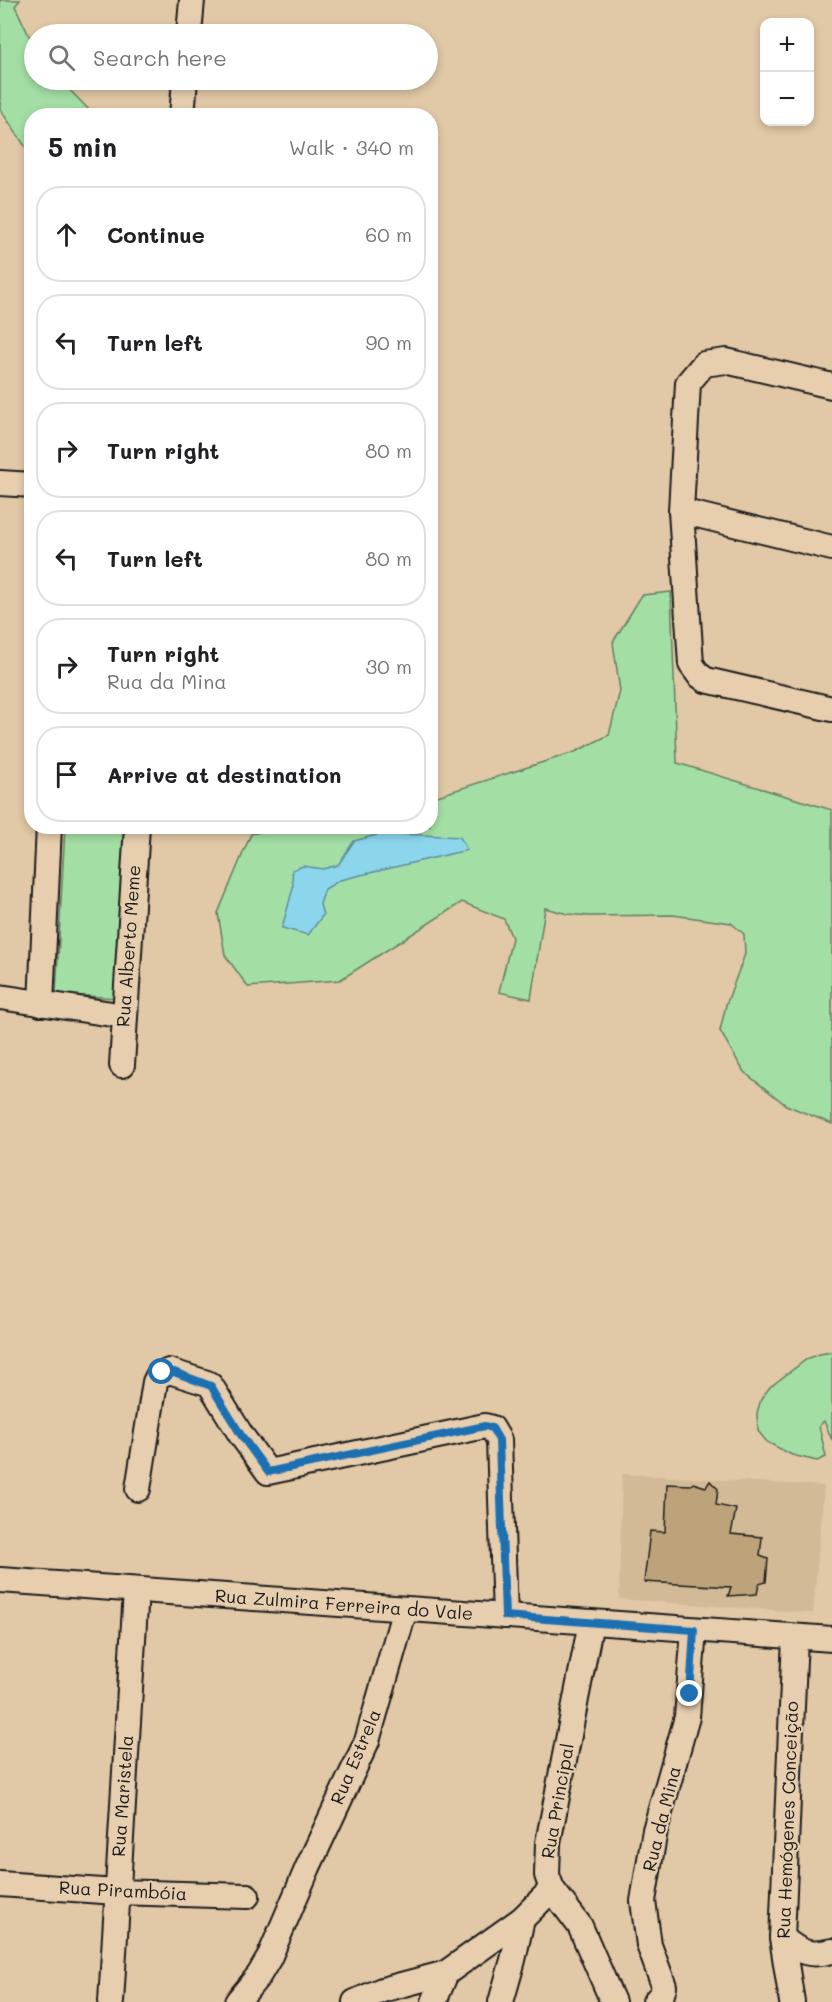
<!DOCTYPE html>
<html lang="en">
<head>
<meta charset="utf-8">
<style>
	:root { --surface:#fff; --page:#f2f2f2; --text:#202124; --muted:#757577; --line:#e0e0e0 }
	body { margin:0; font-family:Mali,sans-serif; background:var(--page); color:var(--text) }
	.controls { position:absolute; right:18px; top:18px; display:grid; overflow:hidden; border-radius:12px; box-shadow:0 3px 9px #0003 }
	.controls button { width:54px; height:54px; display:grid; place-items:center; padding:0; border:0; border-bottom:2px solid var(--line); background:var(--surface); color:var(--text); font:30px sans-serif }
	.stop { position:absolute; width:18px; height:18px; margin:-14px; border:4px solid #1f6fb2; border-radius:50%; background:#fff }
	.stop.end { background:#1f6fb2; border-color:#fff; box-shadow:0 2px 6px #0008 }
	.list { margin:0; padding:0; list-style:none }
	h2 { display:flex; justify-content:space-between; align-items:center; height:78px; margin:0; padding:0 24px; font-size:26px }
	h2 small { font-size:20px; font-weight:400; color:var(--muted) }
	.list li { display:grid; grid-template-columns:39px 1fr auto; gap:18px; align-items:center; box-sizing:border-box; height:96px; margin:0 12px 12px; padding:0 12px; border:2px solid var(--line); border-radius:24px }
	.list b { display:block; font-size:22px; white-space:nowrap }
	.list p { margin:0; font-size:20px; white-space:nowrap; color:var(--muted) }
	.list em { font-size:20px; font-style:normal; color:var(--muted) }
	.icon { flex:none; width:33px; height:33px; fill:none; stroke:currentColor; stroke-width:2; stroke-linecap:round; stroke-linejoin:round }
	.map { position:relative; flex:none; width:832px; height:2002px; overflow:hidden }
	.search { position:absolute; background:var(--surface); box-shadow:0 3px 9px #0003; left:24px; top:24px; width:414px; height:66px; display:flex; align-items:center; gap:15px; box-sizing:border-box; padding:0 21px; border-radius:33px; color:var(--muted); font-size:22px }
	.panel { position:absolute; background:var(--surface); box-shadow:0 3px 9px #0003; left:24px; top:108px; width:414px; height:726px; border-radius:24px }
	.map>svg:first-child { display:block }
</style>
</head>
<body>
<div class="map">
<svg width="832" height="2002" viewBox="0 0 832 2002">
	<rect width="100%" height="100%" fill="#e1c8a6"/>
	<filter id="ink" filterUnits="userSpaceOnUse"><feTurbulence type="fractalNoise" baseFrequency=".0167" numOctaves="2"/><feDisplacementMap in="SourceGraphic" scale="12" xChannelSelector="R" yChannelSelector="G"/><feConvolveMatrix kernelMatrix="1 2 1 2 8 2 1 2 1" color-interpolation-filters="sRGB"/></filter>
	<g filter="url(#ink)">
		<path fill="#d2ba96" d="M 622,1474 L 824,1486 L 813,1613 L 619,1599 Z"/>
		<g fill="#a3dfa5" stroke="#607e60" stroke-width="1.5">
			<path d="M 0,0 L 20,0 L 15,6 L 34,46 L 34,80 L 60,80 L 94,115 L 32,116 L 31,155 L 0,109 Z"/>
			<path d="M 671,592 L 677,763 L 832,810 L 832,1124 L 786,1105 L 744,1072 L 720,1031 L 726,1005 L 745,954 L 744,934 L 731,923 L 673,915 L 589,916 L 568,914 L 545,908 L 531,999 L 499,992 L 512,938 L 504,919 L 462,902 L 340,980 L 248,987 L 225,955 L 218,913 L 251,834 L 287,826 L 430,826 L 431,798 L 575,752 L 609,735 L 620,691 L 613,642 L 642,595 Z"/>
			<path d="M 65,827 L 127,827 L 117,998 L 56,994 Z"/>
			<path d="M 832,1352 L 832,1440 L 824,1421 L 819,1426 L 826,1457 L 817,1461 L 792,1455 L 767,1442 L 758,1431 L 757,1413 L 761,1399 L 770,1387 L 807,1359 L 820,1354 Z"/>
		</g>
		<path fill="#8cd6ed" stroke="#5f8c99" stroke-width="1.5" d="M 384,833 L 460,837 L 467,850 L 340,880 L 325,889 L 320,904 L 323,915 L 308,935 L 282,928 L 293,888 L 292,870 L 303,866 L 323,869 L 338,865 L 354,841 Z"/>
		<path fill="#bda379" stroke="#1c1c1c" stroke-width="1.5" d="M 710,1481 L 718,1489 L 716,1505 L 736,1509 L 731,1534 L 762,1537 L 760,1556 L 768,1559 L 766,1582 L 759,1584 L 757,1594 L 728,1596 L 731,1587 L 644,1582 L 650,1531 L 665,1532 L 667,1484 L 691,1485 L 693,1483 L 706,1487 Z"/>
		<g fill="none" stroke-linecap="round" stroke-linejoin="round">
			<defs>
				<g id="minor">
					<path d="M 189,34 L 192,0"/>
					<path d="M 182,116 L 185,80"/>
					<path d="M 832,386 L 726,361 L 704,364 L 688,383 L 681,511 L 691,664 L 699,675 L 706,680 L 832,709"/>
					<path d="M 0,483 L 32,485"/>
					<path d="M 681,511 L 832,548"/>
					<path d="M 0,997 L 125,1016"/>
					<path d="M 41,1004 L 49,826"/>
					<path d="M 122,1065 L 137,826"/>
					<path d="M 138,1489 L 155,1382 L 158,1376 L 169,1371 L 207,1383 L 211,1386 L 241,1435 L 268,1472 L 485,1426 L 492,1428 L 499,1440 L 505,1616"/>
					<path d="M 0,1580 L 832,1639"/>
					<path d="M 591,1622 L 548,1843 L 547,1875 L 552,1889 L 580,1926 L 613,2002"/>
					<path d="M 0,1884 L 117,1892 L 247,1896"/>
					<path d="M 782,1938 C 800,1952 808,1957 832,1951"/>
					<path d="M 111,2002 L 136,1590"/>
					<path d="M 237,2002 L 259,1975 L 269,1958 L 308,1867 L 367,1741 L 405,1609"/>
					<path d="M 355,2002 L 382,1990 L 446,1973 L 522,1919 L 552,1889"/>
					<path d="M 434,2002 L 446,1973"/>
					<path d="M 501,2002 L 513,1960 L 522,1919"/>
					<path d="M 655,2002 L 662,1994 L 664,1986 L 649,1945 L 643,1901 L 655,1830 L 687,1717 L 694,1630"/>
					<path d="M 792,2002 L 782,1938 L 795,1637"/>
				</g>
			</defs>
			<use href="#minor" stroke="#1c1c1c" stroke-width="28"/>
			<use href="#minor" stroke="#e6ceaf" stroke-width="24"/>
		</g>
	</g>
	<g fill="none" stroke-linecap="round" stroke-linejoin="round" filter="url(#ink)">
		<path stroke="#1f6fb2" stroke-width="8" d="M 162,1372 L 174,1372 L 211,1386 L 241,1435 L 268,1472 L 485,1426 L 492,1428 L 499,1440 L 505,1616 L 694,1630 L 690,1694"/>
	</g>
	<g text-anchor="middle" stroke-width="4.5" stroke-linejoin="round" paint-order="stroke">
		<g font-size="18" fill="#1c1c1c" stroke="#e6ceaf">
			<text transform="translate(129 946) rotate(-86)" y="6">Rua Alberto Meme</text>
			<text transform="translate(344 1605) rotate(4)" y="6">Rua Zulmira Ferreira do Vale</text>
			<text transform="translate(356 1757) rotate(-67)" y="6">Rua Estrela</text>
			<text transform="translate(123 1796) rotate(-86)" y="6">Rua Maristela</text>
			<text transform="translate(558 1801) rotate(-80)" y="6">Rua Principal</text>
			<text transform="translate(662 1819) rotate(-76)" y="6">Rua da Mina</text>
			<text transform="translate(788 1820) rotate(-88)" y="6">Rua Hemógenes Conceição</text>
			<text transform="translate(123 1891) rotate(3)" y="6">Rua Pirambóia</text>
		</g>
	</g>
</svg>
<div class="controls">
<button>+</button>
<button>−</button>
</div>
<div class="stop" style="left:162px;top:1372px"></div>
<div class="stop end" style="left:690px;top:1694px"></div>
<div class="search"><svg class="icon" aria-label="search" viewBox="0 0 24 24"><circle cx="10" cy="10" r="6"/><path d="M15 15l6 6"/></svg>Search here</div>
<section class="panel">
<h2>5 min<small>Walk · 340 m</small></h2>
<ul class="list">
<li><svg class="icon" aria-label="ahead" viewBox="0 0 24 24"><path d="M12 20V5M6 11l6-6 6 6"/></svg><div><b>Continue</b></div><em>60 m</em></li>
<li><svg class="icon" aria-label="left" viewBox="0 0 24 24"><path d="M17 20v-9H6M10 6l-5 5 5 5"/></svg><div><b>Turn left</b></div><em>90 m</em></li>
<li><svg class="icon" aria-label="right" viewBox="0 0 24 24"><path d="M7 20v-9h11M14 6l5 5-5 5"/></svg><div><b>Turn right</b></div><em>80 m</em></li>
<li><svg class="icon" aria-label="left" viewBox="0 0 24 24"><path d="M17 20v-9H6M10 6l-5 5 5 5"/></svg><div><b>Turn left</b></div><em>80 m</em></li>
<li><svg class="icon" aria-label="right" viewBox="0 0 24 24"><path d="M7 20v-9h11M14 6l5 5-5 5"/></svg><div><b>Turn right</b><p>Rua da Mina</p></div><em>30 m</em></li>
<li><svg class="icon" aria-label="arrive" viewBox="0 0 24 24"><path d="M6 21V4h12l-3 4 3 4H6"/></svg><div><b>Arrive at destination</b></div></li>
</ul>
</section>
</div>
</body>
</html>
